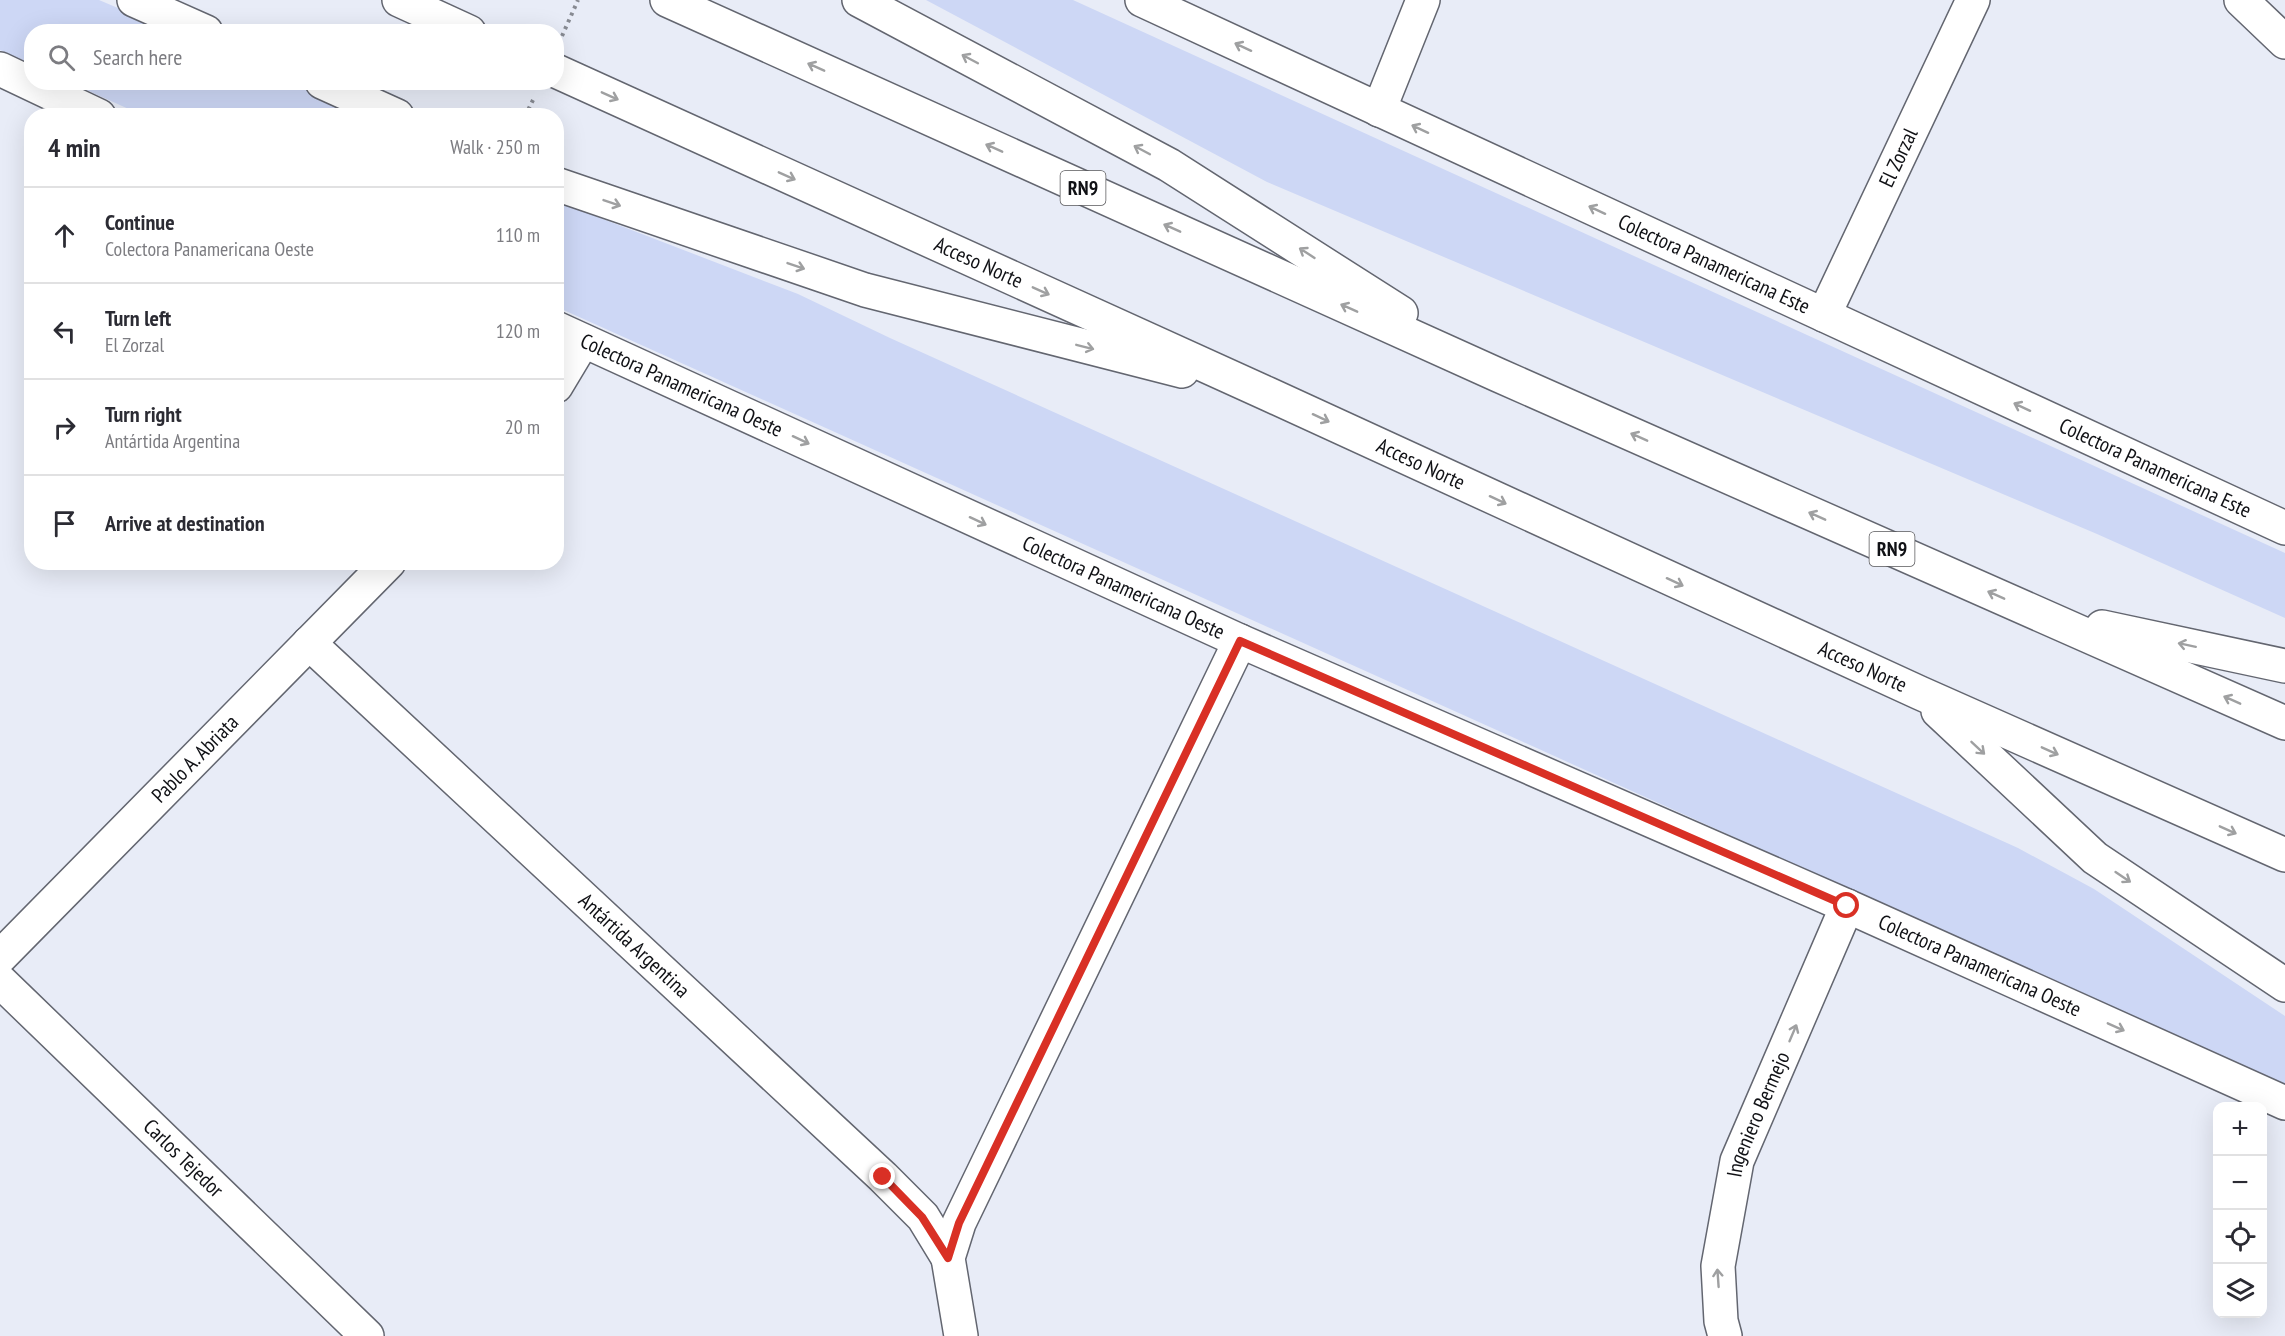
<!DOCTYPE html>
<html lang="en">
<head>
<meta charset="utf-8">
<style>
	:root { --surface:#fff; --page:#f2f2f3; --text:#2b2b33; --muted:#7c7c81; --line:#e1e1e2 }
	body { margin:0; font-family:"PT Sans Narrow",sans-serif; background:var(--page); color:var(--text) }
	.controls { position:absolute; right:18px; bottom:18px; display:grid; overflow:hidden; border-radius:12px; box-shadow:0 6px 24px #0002 }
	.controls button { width:54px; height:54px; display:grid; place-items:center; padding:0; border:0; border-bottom:2px solid var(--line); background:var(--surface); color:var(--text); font:30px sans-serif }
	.stop { position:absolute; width:18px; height:18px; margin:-14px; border:4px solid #d93025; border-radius:50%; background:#fff }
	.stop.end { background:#d93025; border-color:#fff; box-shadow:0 2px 6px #0008 }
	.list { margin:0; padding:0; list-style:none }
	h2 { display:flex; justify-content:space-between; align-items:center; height:78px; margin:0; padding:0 24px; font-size:26px }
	h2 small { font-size:20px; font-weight:400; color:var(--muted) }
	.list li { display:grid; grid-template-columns:39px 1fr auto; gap:18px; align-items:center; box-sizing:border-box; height:96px; padding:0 24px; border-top:2px solid var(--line) }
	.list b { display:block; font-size:22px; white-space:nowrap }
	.list p { margin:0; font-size:20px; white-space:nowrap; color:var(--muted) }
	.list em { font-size:20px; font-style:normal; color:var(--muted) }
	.icon { flex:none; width:33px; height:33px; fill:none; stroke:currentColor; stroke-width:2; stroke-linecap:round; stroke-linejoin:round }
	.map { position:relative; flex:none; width:2285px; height:1336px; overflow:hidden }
	.search { position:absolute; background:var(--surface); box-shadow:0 6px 24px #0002; left:24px; top:24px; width:540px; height:66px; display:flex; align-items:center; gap:15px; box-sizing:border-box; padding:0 21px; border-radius:24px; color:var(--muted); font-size:22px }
	.panel { position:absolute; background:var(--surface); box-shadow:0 6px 24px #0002; left:24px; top:108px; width:540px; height:462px; border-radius:24px }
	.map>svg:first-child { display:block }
</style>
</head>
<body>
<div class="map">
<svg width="2285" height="1336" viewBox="0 0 2285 1336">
	<rect width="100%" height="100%" fill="#e8ecf7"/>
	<g fill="#cdd7f5">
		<path d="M 0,0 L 99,0 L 172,31 L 32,32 L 31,65 L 0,50 Z"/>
		<path d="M 926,0 L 1073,0 L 2285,553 L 2285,618 L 2097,534 L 1267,182 Z"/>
		<path d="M 71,83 L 291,83 L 368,115 L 142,115 Z"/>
		<path d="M 556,201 L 798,294 L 890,338 L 2018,848 L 2094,889 L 2285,1016 L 2285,1085 L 557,307 Z"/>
	</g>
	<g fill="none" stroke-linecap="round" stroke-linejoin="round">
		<defs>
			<g id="minor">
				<path id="s1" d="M 1142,0 L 2285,528"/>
				<path d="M 2241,0 L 2285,42"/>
				<path d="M 0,69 L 99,116"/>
				<path d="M 1379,110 L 1423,0"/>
				<path id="s2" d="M 1824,315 L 1973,0"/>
				<path id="s3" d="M 556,328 L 1240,641 L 1847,906 L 2285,1103"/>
				<path d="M 556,386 L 583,341"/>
				<path id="s4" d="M 309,643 L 883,1177 L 923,1217 L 948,1258"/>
				<path id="s5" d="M 0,957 L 389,562"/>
				<path id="s6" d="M 0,981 L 367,1336"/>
				<path d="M 961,1336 L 948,1258 L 959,1223 L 1240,641"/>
				<path id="s7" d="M 1725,1336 L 1721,1321 L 1718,1266 L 1737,1161 L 1847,906"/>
			</g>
			<g id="highway">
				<path d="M 134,0 L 206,32"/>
				<path d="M 399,0 L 469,32"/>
				<path d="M 667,0 L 1498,375 L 2285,723"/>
				<path d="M 859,0 L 1169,165 L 1401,313"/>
				<path id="s8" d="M 556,71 L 1268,394 L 1920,693 L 2285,855"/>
				<path d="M 322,82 L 397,116"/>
				<path d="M 556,184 L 865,290 L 1182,371"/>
				<path d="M 2102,627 L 2285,666"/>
				<path d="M 1938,711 L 2095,858 L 2285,985"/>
			</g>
		</defs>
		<use href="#minor" stroke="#636670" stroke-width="36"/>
		<use href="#highway" stroke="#636670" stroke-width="36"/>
		<g stroke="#878a92" stroke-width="4" stroke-dasharray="3 4.5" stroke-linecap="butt">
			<path d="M 562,36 L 578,0"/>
			<path d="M 525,116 L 533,100"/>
		</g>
		<use href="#minor" stroke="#fff" stroke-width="33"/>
		<use href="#highway" stroke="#fff" stroke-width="33"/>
	</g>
	<defs><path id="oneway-shaft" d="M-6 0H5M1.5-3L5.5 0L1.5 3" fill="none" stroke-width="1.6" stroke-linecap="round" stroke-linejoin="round" transform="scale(1.5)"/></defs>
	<g stroke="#9fa0a1">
		<use href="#oneway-shaft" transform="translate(1243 47) rotate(-155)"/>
		<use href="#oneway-shaft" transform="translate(970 59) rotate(-152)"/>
		<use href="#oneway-shaft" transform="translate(816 67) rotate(-156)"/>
		<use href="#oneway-shaft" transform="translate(610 96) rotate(24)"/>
		<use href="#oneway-shaft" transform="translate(1420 129) rotate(-155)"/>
		<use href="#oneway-shaft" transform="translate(994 148) rotate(-156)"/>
		<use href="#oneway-shaft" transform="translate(1142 150) rotate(-152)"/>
		<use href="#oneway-shaft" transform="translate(787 176) rotate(24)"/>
		<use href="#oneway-shaft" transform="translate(612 203) rotate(19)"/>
		<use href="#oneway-shaft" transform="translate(1597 210) rotate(-155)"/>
		<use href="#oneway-shaft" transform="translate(1172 228) rotate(-156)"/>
		<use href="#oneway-shaft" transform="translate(1307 253) rotate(-147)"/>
		<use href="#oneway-shaft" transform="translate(796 266) rotate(19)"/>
		<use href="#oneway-shaft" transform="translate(1041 291) rotate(24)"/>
		<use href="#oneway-shaft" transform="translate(1349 308) rotate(-156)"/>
		<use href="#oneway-shaft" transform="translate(1085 347) rotate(14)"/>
		<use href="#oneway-shaft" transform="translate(2022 407) rotate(-155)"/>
		<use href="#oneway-shaft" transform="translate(1321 418) rotate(25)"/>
		<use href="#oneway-shaft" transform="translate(1639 437) rotate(-156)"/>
		<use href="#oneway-shaft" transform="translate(801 440) rotate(25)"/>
		<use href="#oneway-shaft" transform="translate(1498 500) rotate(25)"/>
		<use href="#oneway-shaft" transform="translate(1817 516) rotate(-156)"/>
		<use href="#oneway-shaft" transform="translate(978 521) rotate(25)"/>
		<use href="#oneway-shaft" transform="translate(1675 582) rotate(25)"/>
		<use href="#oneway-shaft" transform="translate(1996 595) rotate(-156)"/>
		<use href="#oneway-shaft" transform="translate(2187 645) rotate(-168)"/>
		<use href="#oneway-shaft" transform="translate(2232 700) rotate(-156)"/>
		<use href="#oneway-shaft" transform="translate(1978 748) rotate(43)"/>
		<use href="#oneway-shaft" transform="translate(2050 751) rotate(24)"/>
		<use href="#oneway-shaft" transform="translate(2228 830) rotate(24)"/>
		<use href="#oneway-shaft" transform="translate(2123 877) rotate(34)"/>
		<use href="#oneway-shaft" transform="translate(2116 1027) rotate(24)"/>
		<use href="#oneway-shaft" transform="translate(1793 1033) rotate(-67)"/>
		<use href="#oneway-shaft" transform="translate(1718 1278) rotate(-94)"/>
	</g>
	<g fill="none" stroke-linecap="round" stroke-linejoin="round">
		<path stroke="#d93025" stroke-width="8" d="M 883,1177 L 922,1217 L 948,1258 L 959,1223 L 1240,641 L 1847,906"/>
	</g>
	<g text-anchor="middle" stroke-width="4.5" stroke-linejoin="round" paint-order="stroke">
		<g fill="#fff" stroke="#58585b" stroke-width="1.5">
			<rect x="1060.5" y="171" width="45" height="34" rx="4.5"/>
			<rect x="1869.5" y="532" width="45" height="34" rx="4.5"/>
		</g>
		<g font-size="20" font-weight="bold" fill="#101115">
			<text x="1083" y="195">RN9</text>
			<text x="1892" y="556">RN9</text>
		</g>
		<g font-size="21" fill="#101115" stroke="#fff">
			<text dy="7" stroke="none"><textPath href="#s2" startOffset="174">El Zorzal</textPath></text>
			<text dy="7" stroke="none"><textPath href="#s8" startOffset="464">Acceso Norte</textPath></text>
			<text dy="7" stroke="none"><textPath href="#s1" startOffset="630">Colectora Panamericana Este</textPath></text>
			<text dy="7" stroke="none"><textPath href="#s3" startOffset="138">Colectora Panamericana Oeste</textPath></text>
			<text dy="7" stroke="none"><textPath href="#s8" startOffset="950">Acceso Norte</textPath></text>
			<text dy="7" stroke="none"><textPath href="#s1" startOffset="1116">Colectora Panamericana Este</textPath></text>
			<text dy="7" stroke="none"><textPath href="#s3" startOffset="624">Colectora Panamericana Oeste</textPath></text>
			<text dy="7" stroke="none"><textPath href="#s8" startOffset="1436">Acceso Norte</textPath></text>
			<text dy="7" stroke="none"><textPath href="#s5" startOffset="278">Pablo A. Abriata</textPath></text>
			<text dy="7" stroke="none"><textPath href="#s4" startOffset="444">Antártida Argentina</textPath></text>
			<text dy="7" stroke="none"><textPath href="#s3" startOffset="1560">Colectora Panamericana Oeste</textPath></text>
			<text dy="7" stroke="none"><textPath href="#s7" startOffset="228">Ingeniero Bermejo</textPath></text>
			<text dy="7" stroke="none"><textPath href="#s6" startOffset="255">Carlos Tejedor</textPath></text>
		</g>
	</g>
</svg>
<div class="controls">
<button>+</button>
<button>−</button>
<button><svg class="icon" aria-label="locate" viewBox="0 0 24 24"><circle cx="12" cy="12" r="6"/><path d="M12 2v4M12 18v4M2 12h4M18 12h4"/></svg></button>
<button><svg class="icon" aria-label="layers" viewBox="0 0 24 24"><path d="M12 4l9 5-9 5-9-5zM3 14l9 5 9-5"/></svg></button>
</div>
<div class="stop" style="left:1847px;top:906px"></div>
<div class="stop end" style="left:883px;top:1177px"></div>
<div class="search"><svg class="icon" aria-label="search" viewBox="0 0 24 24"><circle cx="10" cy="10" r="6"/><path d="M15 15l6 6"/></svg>Search here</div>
<section class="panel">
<h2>4 min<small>Walk · 250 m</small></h2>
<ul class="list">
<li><svg class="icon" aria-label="ahead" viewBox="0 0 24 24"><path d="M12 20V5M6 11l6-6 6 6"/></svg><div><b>Continue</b><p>Colectora Panamericana Oeste</p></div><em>110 m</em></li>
<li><svg class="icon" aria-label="left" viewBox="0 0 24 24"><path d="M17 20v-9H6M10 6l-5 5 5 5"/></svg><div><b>Turn left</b><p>El Zorzal</p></div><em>120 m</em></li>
<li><svg class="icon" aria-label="right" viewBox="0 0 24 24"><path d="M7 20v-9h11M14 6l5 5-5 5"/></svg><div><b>Turn right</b><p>Antártida Argentina</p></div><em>20 m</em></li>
<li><svg class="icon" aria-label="arrive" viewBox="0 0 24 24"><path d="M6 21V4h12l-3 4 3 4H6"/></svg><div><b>Arrive at destination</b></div></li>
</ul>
</section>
</div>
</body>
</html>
